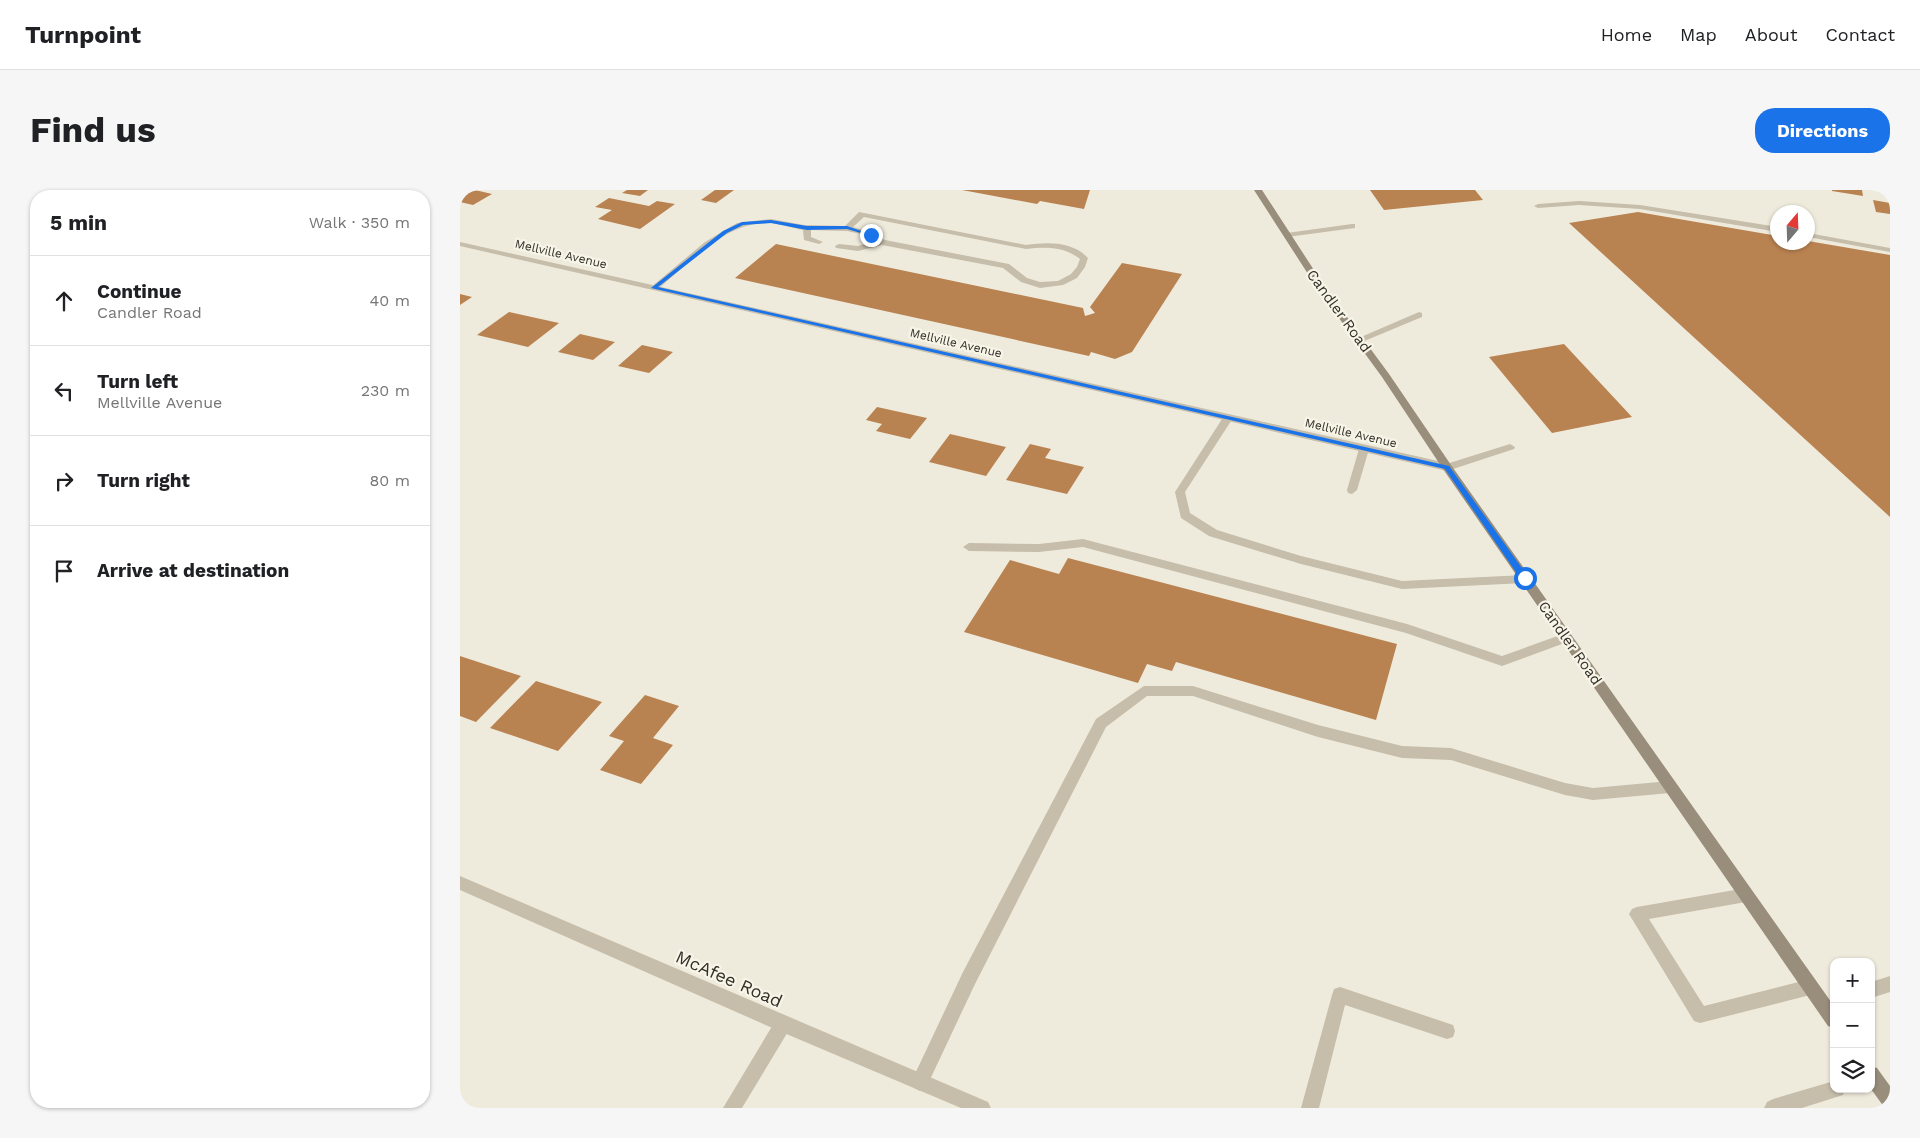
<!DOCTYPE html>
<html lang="en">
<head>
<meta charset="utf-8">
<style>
	:root { --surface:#fff; --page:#f6f6f6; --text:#202124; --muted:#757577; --line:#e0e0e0; --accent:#1a73e8 }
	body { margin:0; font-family:"Work Sans",sans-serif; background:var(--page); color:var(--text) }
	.controls { position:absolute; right:15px; bottom:15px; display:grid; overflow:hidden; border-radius:10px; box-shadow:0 1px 4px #0004 }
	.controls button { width:45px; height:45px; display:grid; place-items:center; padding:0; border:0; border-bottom:1px solid var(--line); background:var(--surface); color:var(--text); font:25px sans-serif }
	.compass { position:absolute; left:1310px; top:15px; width:45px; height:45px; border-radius:50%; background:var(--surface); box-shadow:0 1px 4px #0004; rotate:19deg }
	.stop { position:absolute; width:15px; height:15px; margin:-11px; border:4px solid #1a73e8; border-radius:50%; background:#fff }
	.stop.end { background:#1a73e8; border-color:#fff; box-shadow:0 1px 5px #0008 }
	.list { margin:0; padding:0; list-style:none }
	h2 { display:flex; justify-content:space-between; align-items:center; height:65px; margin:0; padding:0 20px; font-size:21px }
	h2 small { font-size:16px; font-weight:400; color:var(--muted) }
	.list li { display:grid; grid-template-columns:32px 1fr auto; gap:15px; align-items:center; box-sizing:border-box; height:90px; padding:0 20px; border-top:1px solid var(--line) }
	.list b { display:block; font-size:19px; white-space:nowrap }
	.list p { margin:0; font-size:16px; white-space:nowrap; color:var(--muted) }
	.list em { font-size:16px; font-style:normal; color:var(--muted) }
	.icon { flex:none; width:28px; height:28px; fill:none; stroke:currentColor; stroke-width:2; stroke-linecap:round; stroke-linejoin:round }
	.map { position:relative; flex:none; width:1430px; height:918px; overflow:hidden; border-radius:20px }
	header { display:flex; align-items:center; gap:30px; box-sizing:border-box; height:70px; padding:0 25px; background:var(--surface); border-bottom:1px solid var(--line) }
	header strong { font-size:24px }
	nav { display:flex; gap:28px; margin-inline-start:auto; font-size:18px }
	.intro { display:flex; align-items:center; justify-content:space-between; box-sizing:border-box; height:120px; padding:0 30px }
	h1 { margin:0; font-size:35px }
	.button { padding:12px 22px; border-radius:20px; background:var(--accent); color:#fff; font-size:18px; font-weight:700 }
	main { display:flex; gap:30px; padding:0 30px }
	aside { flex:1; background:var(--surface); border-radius:20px; box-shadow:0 1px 4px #0004 }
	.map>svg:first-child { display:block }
</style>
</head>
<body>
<header>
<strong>Turnpoint</strong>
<nav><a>Home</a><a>Map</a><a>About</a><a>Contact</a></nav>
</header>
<div class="intro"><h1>Find us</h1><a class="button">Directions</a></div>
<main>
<aside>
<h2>5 min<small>Walk · 350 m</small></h2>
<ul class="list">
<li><svg class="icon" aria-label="ahead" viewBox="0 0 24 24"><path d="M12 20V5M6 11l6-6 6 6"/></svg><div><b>Continue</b><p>Candler Road</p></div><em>40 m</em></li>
<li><svg class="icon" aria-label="left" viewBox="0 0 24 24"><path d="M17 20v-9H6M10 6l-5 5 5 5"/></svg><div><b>Turn left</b><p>Mellville Avenue</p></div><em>230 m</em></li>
<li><svg class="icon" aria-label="right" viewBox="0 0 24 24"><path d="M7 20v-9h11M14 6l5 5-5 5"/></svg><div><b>Turn right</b></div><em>80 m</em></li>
<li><svg class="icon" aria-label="arrive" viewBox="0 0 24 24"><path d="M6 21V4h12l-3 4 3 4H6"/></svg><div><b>Arrive at destination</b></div></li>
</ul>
</aside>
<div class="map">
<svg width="1430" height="918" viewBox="0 0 1430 918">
	<rect width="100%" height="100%" fill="#efebdc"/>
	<g fill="#b98251">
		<path d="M 3,0 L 15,0 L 32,4 L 13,15 L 0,12 L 0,2 Z"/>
		<path d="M 167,0 L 188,0 L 180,6 L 162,3 Z"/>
		<path d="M 255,0 L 274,0 L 256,13 L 241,10 Z"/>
		<path d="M 502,0 L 630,0 L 624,19 L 580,11 L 577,14 Z"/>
		<path d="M 910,0 L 1015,0 L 1023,10 L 924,20 Z"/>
		<path d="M 1372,0 L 1402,0 L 1403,6 L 1372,1 Z"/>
		<path d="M 149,8 L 189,16 L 197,11 L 215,14 L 180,39 L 138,29 L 152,20 L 135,17 Z"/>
		<path d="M 1413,10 L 1430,13 L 1430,24 L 1416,22 Z"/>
		<path d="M 1178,22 L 1318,46 L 1318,52 L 1348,52 L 1348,51 L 1430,65 L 1430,327 L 1109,33 Z"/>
		<path d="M 316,54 L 623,118 L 625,126 L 635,123 L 630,117 L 662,73 L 722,84 L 672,162 L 655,169 L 631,162 L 629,166 L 275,88 Z"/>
		<path d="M 0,104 L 12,107 L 0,115 Z"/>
		<path d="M 49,122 L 99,133 L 68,157 L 17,145 Z"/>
		<path d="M 120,144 L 155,152 L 133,170 L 98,162 Z"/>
		<path d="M 1104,154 L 1172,227 L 1092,243 L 1029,167 Z"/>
		<path d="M 182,155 L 213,162 L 189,183 L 158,176 Z"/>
		<path d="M 417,217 L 467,228 L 450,249 L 416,241 L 422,234 L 406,230 Z"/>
		<path d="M 490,244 L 546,257 L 526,286 L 469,272 Z"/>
		<path d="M 570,254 L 591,259 L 585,268 L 624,277 L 607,304 L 546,290 Z"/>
		<path d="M 608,368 L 937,454 L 916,530 L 716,472 L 712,481 L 687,474 L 678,493 L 504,442 L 550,370 L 599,384 Z"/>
		<path d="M 0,466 L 61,486 L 16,532 L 0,526 Z"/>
		<path d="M 76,491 L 142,512 L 98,561 L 30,538 Z"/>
		<path d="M 185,505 L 219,516 L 193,548 L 213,555 L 181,594 L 140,580 L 164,551 L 149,546 Z"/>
	</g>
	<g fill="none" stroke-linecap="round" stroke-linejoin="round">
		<g fill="#c6bdaa" fill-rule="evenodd">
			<path d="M 1119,11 L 1180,15 L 1318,37 L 1318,42 L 1180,19 L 1119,15 L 1078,18 L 1074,16 L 1078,14 Z"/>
			<path d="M 399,22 L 566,55 C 588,52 612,51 628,68 L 625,77 L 617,88 L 603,95 L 580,98 L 561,92 L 543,78 L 422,55 L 398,61 L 376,58 L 375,56 L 379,54 L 398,56 L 415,51 L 401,44 L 387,41 L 351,40 L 351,47 L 363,52 L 359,54 L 344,50 L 343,40 C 331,38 320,33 308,33 C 264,33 229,73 197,100 L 190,98 L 245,52 L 277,33 L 311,29 L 344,35 L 385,36 ZM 404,27 L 566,59 C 586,57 603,56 620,69 L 617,77 L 611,84 L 598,91 L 580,92 L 567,88 L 549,74 L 425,50 L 407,41 L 393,37 Z"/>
			<path d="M 892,34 L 895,34 L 895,38 L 827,47 L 823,45 L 827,43 Z"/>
			<path d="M 1348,43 L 1430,58 L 1430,62 L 1348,47 Z"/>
			<path d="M 959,122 L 962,123 L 962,127 L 902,152 L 899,153 L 894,150 Z"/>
			<path d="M 768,225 L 773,228 L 725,302 L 730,323 L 757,340 L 841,366 L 942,391 L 1065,385 L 1071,389 L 1065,393 L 942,399 L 841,374 L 749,346 L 721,328 L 715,302 L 764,226 Z"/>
			<path d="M 1050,254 L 1055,257 L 1054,259 L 987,281 L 982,277 L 983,275 Z"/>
			<path d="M 904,256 L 909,259 L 897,300 L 892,304 L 888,303 L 887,300 L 899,259 Z"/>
			<path d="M 623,349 L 947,434 L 1042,466 L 1106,443 L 1110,445 L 1112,448 L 1110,451 L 1042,476 L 946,443 L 623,357 L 579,362 L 509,361 L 503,357 L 509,353 L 579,354 Z"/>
			<path d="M 684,496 L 733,496 L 858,535 L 942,556 L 991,558 L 1105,593 L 1133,598 L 1210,591 L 1215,593 L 1217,597 L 1215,601 L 1210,603 L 1133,610 L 1105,605 L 991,570 L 942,568 L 858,547 L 733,506 L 687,506 L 646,537 L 515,794 L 466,898 L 460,901 L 454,898 L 451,892 L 454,886 L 503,782 L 636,529 Z"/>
			<path d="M 1286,698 L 1291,700 L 1294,705 L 1291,710 L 1286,712 L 1189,729 L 1244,816 L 1350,789 L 1356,791 L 1358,797 L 1356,803 L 1350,805 L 1240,833 L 1234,831 L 1169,724 L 1172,719 L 1177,717 Z"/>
			<path d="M 1430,786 L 1430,802 L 1411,808 L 1411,792 Z"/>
			<path d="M 880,797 L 987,833 L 993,835 L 995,841 L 993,847 L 987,849 L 885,815 L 859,918 L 841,918 L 872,805 L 874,799 Z"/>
			<path d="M 1374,891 L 1374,899 L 1385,899 L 1383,905 L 1342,918 L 1304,918 L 1307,912 L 1313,909 Z"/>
		</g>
		<g fill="#c6bdaa" fill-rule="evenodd">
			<path d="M 0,52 L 987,273 L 992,277 L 987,281 L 0,56 Z"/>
			<path d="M 323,826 L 329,828 L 331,834 L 329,840 L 282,918 L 263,918 L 317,828 Z"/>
		</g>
		<path fill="#c6bdaa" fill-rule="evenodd" d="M 0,686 L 528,912 L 531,918 L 501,918 L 317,840 L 0,700 Z"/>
		<g fill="#998d7b" fill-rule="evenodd">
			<path d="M 794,0 L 802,0 L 865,97 L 929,184 L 991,275 L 1374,816 L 1374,838 L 1368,836 L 983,279 L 922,187 L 857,98 Z"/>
			<path d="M 1411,876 L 1417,878 L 1430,896 L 1430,918 L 1424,917 L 1411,899 Z"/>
		</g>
	</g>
	<path fill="#1a73e8" d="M 311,30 L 347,36 L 387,36 L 413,45 L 411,46 L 387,39 L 347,40 L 311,33 L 283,35 L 267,43 L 198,97 L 989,276 L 1069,388 L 1067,391 L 1062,391 L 985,279 L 191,98 L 263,41 L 282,32 Z"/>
	<g text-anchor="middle" stroke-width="4.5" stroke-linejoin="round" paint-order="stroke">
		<g font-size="12" fill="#342f28" stroke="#f7f4e8">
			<text transform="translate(101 64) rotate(13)" y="4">Mellville Avenue</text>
			<text transform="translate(496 153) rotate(13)" y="4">Mellville Avenue</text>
			<text transform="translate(891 243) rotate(13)" y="4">Mellville Avenue</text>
		</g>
		<g font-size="15" fill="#342f28" stroke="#f7f4e8">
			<text transform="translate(879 121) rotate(54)" y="5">Candler Road</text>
			<text transform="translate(1110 453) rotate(55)" y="5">Candler Road</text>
		</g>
		<g font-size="18" fill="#342f28" stroke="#f7f4e8">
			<text transform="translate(269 789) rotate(24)" y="6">McAfee Road</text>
		</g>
	</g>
</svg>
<div class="controls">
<button>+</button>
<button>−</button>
<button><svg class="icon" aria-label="layers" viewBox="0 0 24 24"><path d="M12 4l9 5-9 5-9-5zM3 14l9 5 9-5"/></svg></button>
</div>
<svg class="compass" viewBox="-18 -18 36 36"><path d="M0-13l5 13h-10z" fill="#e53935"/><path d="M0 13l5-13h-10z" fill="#757577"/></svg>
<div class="stop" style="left:1065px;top:388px"></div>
<div class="stop end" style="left:411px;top:45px"></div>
</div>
</main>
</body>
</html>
